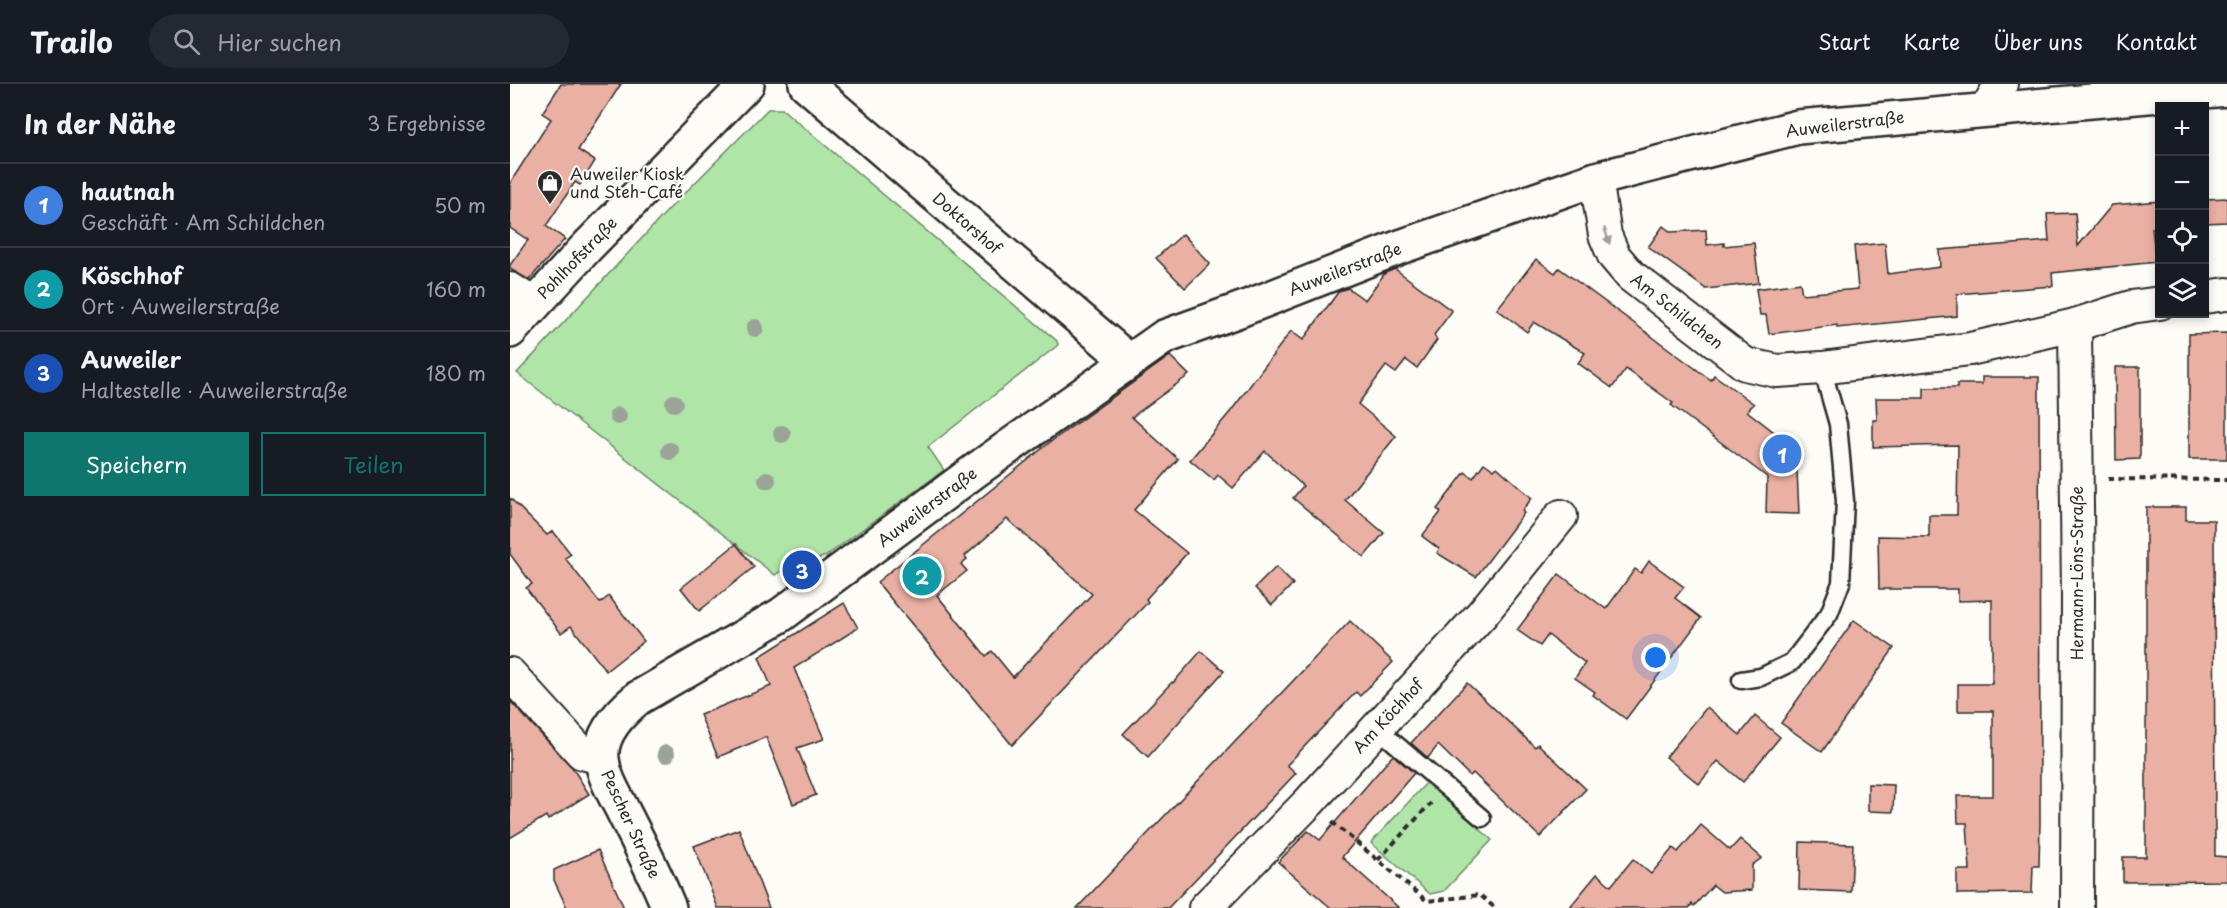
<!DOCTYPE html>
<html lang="de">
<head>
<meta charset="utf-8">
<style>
	:root { --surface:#171b24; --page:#242831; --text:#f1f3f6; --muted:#9ea1a6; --line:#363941; --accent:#0f766e }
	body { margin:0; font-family:"Playpen Sans",sans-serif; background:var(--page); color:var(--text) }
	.controls { position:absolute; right:18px; top:18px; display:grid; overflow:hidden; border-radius:0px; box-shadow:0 3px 9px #0003 }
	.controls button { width:54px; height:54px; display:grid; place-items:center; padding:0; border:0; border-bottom:2px solid var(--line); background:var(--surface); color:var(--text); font:30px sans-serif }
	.you { position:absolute; left:1146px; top:574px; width:21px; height:21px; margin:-15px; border:4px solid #fff; border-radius:50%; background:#1a73e8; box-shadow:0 0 0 9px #1a73e833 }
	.badge { display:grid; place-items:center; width:39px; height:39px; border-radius:50%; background:var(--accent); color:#fff; font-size:20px; font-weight:700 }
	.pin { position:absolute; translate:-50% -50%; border:3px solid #fff; box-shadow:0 2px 6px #0006 }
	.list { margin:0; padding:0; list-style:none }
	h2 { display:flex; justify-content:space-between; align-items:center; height:78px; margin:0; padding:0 24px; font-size:26px }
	h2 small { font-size:20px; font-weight:400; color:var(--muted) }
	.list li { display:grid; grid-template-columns:39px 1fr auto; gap:18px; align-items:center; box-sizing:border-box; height:84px; padding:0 24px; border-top:2px solid var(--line) }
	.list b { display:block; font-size:22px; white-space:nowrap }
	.list p { margin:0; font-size:20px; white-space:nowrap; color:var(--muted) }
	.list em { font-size:20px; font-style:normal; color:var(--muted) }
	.actions { display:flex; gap:12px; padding:18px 24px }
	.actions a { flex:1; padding:14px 0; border:2px solid var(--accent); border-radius:0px; text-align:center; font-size:21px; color:var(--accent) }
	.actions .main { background:var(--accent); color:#fff }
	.icon { flex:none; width:33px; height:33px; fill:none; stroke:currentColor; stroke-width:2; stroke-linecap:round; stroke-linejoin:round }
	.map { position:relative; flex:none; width:1717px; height:824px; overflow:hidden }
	header { display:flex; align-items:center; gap:36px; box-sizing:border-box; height:84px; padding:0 30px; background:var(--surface); border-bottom:2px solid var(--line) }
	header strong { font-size:28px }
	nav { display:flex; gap:33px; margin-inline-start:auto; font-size:21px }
	.search { width:420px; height:54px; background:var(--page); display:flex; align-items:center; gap:15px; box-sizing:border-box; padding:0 21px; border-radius:33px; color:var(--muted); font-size:22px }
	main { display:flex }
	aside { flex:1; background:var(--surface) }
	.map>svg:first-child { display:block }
</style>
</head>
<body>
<header>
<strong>Trailo</strong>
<div class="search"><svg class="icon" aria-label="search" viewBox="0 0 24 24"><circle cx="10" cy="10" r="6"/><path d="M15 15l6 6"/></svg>Hier suchen</div>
<nav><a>Start</a><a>Karte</a><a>Über uns</a><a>Kontakt</a></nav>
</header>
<main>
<aside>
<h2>In der Nähe<small>3 Ergebnisse</small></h2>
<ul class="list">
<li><span class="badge" style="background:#3f7fe0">1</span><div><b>hautnah</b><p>Geschäft · Am Schildchen</p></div><em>50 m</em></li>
<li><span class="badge" style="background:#0f9aa8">2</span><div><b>Köschhof</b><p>Ort · Auweilerstraße</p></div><em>160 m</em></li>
<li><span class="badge" style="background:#1a4fb4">3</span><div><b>Auweiler</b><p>Haltestelle · Auweilerstraße</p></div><em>180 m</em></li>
</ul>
<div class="actions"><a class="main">Speichern</a><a>Teilen</a></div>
</aside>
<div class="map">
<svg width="1717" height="824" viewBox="0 0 1717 824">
	<rect width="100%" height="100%" fill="#fdfcf7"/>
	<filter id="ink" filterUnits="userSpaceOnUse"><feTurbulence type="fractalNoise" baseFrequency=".0167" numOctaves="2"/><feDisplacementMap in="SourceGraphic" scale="12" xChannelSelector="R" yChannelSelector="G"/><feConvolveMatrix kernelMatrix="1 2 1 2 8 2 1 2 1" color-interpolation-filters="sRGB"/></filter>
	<g filter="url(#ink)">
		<g fill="#b0e5a8" stroke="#6e886a" stroke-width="1.5">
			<path d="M 258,25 L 272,25 L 547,257 L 548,261 L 418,363 L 434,386 L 316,472 L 293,480 L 290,474 L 265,491 L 7,289 L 158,126 Z"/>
			<path d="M 917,698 L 982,756 L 934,807 L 920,810 L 861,759 Z"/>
		</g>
		<g fill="#e9b0a3" stroke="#2b2b2b" stroke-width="1.5" fill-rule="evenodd">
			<path d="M 51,0 L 111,0 L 68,66 L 85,77 L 70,101 L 65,98 L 36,142 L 55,155 L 19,196 L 0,185 L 0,181 L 18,156 L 0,144 L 0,99 L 41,35 L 32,29 Z"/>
			<path d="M 1717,114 L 1717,138 L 1695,139 L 1695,115 Z"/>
			<path d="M 1650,117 L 1650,143 L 1642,144 L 1646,178 L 1542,189 L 1543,202 L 1447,210 L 1447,232 L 1327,244 L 1327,241 L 1259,250 L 1256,231 L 1250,231 L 1246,205 L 1290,199 L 1292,210 L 1348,205 L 1344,162 L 1375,159 L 1378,190 L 1430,183 L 1429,166 L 1539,157 L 1537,130 L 1565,129 L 1568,162 L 1602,121 Z"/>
			<path d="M 1153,142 L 1161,148 L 1196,146 L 1197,161 L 1214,159 L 1214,162 L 1244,159 L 1249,199 L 1196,205 L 1138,163 Z"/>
			<path d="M 673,150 L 700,180 L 675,204 L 646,174 Z"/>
			<path d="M 1026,175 L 1045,189 L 1049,184 L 1201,296 L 1204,291 L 1244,320 L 1237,327 L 1286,365 L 1289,430 L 1256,429 L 1257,393 L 1161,321 L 1163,319 L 1116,285 L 1102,304 L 1068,279 L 1075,269 L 1024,238 L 1017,248 L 987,225 Z"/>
			<path d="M 885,185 L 942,227 L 924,251 L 927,256 L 907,284 L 896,276 L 886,289 L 876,282 L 848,320 L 886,352 L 835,416 L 874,449 L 854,473 L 783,414 L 793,402 L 755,367 L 723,404 L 708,391 L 704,396 L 680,376 L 721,327 L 781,247 L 793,256 L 829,207 L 838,204 L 855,216 L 875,189 Z"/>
			<path d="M 1717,249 L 1717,375 L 1679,375 L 1679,250 Z"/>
			<path d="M 660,272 L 679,291 L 622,333 L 668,375 L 624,426 L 677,469 L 636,515 L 638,518 L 502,661 L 367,498 L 539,359 ZM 497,435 L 582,510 L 503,593 L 482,567 L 476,572 L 427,511 L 457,487 L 451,480 L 457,475 L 455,472 Z"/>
			<path d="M 1605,283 L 1630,283 L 1630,375 L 1606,376 Z"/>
			<path d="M 1472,293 L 1529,293 L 1530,739 L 1529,782 L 1523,782 L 1522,809 L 1447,810 L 1447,786 L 1460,786 L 1457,739 L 1448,739 L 1447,712 L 1483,712 L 1483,627 L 1448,627 L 1448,600 L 1482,600 L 1482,516 L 1448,517 L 1448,505 L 1369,505 L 1368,452 L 1419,453 L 1419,431 L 1447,431 L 1448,361 L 1363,363 L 1363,336 L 1367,336 L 1366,314 L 1414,314 L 1414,304 L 1447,304 L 1447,300 L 1472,300 Z"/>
			<path d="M 974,379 L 984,386 L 987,383 L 1022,414 L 1012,427 L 1014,429 L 966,493 L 927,469 L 929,465 L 912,452 L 931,428 L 927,425 L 955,388 L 963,394 Z"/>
			<path d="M 0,414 L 37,451 L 43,447 L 61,470 L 55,474 L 90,519 L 99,512 L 134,557 L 96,587 L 61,542 L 51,549 L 16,504 L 22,500 L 0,470 Z"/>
			<path d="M 1636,423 L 1676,423 L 1676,436 L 1704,436 L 1705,772 L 1717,773 L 1717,797 L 1613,798 L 1613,773 L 1636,773 Z"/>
			<path d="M 226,460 L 244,483 L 189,527 L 171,504 Z"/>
			<path d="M 1139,477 L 1174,503 L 1165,514 L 1191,534 L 1116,635 L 1083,611 L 1085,608 L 1065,594 L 1075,579 L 1038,551 L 1030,562 L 1007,546 L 1049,490 L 1096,525 L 1125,485 L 1131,489 Z"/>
			<path d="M 766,483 L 783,500 L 762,521 L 745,504 Z"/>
			<path d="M 334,519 L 348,544 L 284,584 L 314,655 L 287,664 L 306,711 L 283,720 L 256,653 L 208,673 L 190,631 L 261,602 L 249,573 Z"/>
			<path d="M 1344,536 L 1384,564 L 1312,668 L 1271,639 Z"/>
			<path d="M 840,537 L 883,578 L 850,612 L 846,608 L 777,681 L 786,689 L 658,824 L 567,824 Z"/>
			<path d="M 691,567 L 714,587 L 638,673 L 613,650 L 662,598 L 663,599 Z"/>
			<path d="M 957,599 L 1025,663 L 1028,660 L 1076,705 L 1030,753 L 963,689 L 960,692 L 928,661 L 918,674 L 901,659 Z"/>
			<path d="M 0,617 L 62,683 L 79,710 L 38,736 L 36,732 L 0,754 Z"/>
			<path d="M 1197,623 L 1230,651 L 1245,632 L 1270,653 L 1233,698 L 1208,677 L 1189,700 L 1156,673 Z"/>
			<path d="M 883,671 L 904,689 L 832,773 L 889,824 L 821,824 L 768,778 L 798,747 L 810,756 Z"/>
			<path d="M 1358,700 L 1384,701 L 1383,728 L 1358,727 Z"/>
			<path d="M 1191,741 L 1220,766 L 1230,755 L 1252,774 L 1242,781 L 1242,806 L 1212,808 L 1203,801 L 1184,822 L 1182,820 L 1179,824 L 1059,824 L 1087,790 L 1101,802 L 1123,775 L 1141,790 L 1163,764 L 1168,768 Z"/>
			<path d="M 229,745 L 259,824 L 208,824 L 184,762 Z"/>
			<path d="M 1290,758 L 1343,760 L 1341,808 L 1289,806 Z"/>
			<path d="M 88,766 L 114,824 L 57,824 L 44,796 L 44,786 Z"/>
		</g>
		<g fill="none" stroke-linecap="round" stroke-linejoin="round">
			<defs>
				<g id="service">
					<path d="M 1231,596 L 1251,593 L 1282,578 L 1319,530 L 1331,499 L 1335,417 L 1328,340 L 1312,284"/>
					<path d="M 867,644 L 972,734"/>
				</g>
				<g id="minor">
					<path d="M 1476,26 L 1491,0"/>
					<path d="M 1086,95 L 1095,151 L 1104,172 L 1121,192 L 1235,280 L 1267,287 L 1312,284 L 1460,265 L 1565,241 L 1621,223 L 1650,219"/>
					<path d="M 0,205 L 23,220"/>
					<path d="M 1694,213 L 1717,210"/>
					<path d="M 1565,241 L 1568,512 L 1567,824"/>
					<path d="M 0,590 L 72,669 L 92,674"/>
					<path d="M 695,824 L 799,718 L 972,530 L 1051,432"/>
				</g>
				<g id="tertiary">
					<path d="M 296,0 L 619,277"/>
					<path d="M 0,247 L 76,164 L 237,0"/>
					<path d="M 159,824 C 146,792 131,762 115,731 C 107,714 94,695 92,675 C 89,650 111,628 128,614 L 271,531 L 466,386 L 654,253 L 732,225 L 890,163 L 1086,95 L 1288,43 L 1717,5"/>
				</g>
			</defs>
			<use href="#service" stroke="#2b2b2b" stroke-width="21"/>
			<use href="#minor" stroke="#2b2b2b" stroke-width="36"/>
			<use href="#tertiary" stroke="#2b2b2b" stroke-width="38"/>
			<g stroke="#2b2b2b" stroke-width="4" stroke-dasharray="6 4.5" stroke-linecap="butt">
				<path d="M 1598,395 L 1717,396"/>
				<path d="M 822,738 L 917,817 L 970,811 L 985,824"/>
				<path d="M 868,776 L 921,719"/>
			</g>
			<use href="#service" stroke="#fdfcf7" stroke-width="16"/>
			<use href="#minor" stroke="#fdfcf7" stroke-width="32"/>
			<use href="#tertiary" stroke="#fdfcf7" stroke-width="33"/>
		</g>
		<g fill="#9ca398">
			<circle cx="245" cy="244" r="9"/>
			<circle cx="164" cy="319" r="9"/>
			<circle cx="108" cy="332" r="9"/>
			<circle cx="272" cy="350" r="9"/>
			<circle cx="160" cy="367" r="9"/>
			<circle cx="257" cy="396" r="9"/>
			<circle cx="156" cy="670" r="9"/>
		</g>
		<defs><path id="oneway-solid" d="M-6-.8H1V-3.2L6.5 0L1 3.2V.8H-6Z" transform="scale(1.5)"/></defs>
		<use fill="#9e9e9b" href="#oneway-solid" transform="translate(1097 152) rotate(72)"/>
	</g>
	<defs>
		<symbol id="shop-pin" viewBox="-11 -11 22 30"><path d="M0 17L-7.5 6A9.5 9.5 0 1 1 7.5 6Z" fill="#2b2b2b" stroke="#fdfcf7"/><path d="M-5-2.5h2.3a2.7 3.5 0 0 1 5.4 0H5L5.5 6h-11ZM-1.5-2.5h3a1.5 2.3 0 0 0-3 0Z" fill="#fff"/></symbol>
	</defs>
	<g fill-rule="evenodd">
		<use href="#shop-pin" x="25" y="84" width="30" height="40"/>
	</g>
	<g text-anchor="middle" stroke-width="4.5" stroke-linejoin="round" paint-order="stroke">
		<g font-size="16" fill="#2b2b2b" stroke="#fdfcf7">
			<text transform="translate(1335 40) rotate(-7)" y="6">Auweilerstraße</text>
			<text transform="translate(457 139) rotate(41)" y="6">Doktorshof</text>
			<text transform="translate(67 174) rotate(-46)" y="6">Pohlhofstraße</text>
			<text transform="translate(835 185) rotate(-21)" y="6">Auweilerstraße</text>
			<text transform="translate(1167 227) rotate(38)" y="6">Am Schildchen</text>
			<text transform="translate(417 423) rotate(-37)" y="6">Auweilerstraße</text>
			<text transform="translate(1567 489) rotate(-90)" y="6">Hermann-Löns-Straße</text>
			<text transform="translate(878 632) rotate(-47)" y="6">Am Köchhof</text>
			<text transform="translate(121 740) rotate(65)" y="6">Pescher Straße</text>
		</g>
		<g font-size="16" fill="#2b2b2b" stroke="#fdfcf7" text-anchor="start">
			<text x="60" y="96">Auweiler Kiosk<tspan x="60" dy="18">und Steh-Café</tspan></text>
		</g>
	</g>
</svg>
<div class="controls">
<button>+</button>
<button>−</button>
<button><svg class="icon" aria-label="locate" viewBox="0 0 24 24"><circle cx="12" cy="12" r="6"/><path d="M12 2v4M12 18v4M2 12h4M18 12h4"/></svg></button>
<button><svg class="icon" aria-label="layers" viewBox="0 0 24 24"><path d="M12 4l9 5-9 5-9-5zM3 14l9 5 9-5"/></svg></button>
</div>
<div class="you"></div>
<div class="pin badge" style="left:1272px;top:370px;background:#3f7fe0">1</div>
<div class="pin badge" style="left:412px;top:492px;background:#0f9aa8">2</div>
<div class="pin badge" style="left:292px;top:486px;background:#1a4fb4">3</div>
</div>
</main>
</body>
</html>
